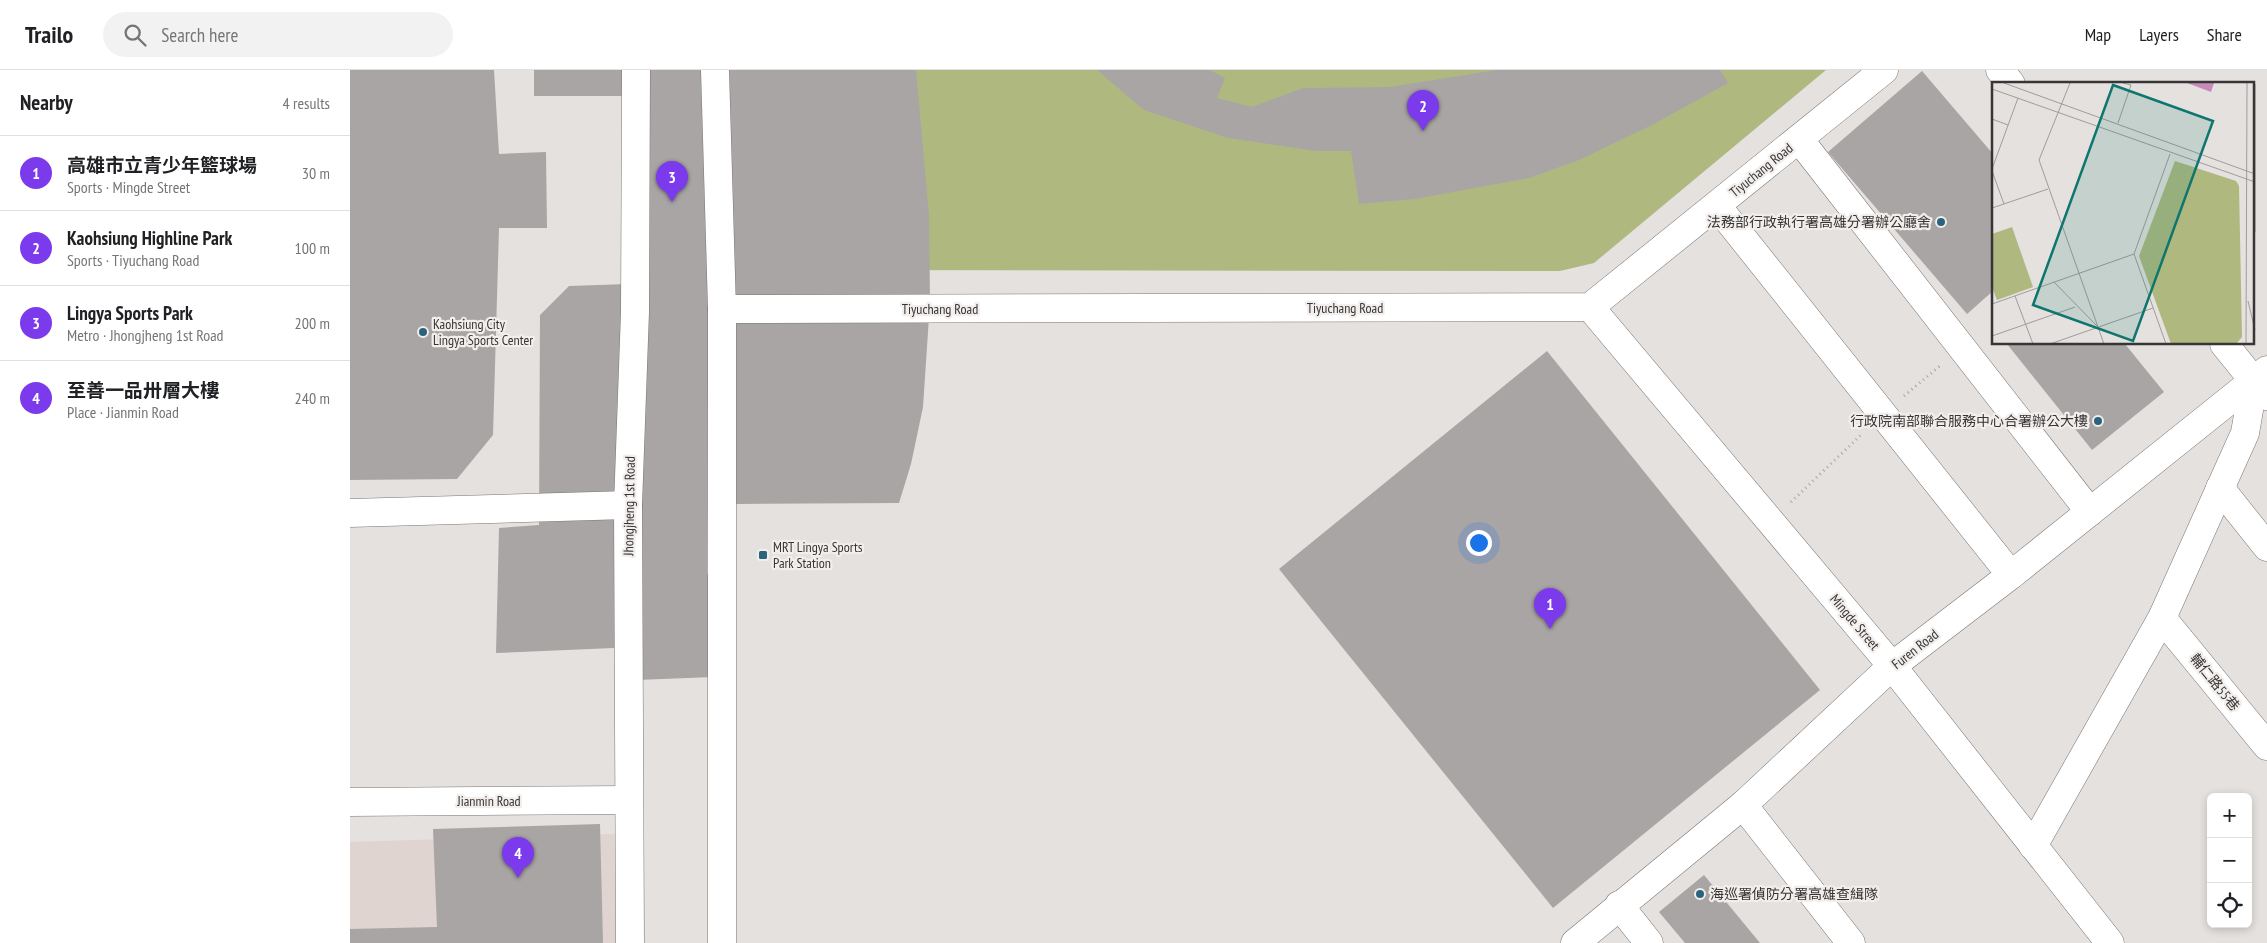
<!DOCTYPE html>
<html lang="en">
<head>
<meta charset="utf-8">
<style>
	:root { --surface:#fff; --page:#f2f2f2; --text:#202124; --muted:#757577; --line:#e0e0e0; --accent:#7c3aed }
	body { margin:0; font-family:"PT Sans Narrow","Noto Sans TC",sans-serif; background:var(--page); color:var(--text) }
	.controls { position:absolute; right:15px; bottom:15px; display:grid; overflow:hidden; border-radius:8px; box-shadow:0 2px 8px #0003 }
	.controls button { width:45px; height:45px; display:grid; place-items:center; padding:0; border:0; border-bottom:1px solid var(--line); background:var(--surface); color:var(--text); font:25px sans-serif }
	.you { position:absolute; left:1128px; top:472px; width:18px; height:18px; margin:-12px; border:4px solid #fff; border-radius:50%; background:#1a73e8; box-shadow:0 0 0 8px #1a73e833 }
	.badge { display:grid; place-items:center; width:32px; height:32px; border-radius:50%; background:var(--accent); color:#fff; font-size:16px; font-weight:700 }
	.pin { position:absolute; translate:-50% -41px; filter:drop-shadow(0 1px 2px #0008) }
	.pin::after { content:''; position:absolute; top:26px; width:18px; height:15px; background:inherit; clip-path:polygon(0 0,100% 0,50% 100%) }
	.list { margin:0; padding:0; list-style:none }
	h2 { display:flex; justify-content:space-between; align-items:center; height:65px; margin:0; padding:0 20px; font-size:21px }
	h2 small { font-size:16px; font-weight:400; color:var(--muted) }
	.list li { display:grid; grid-template-columns:32px 1fr auto; gap:15px; align-items:center; box-sizing:border-box; height:75px; padding:0 20px; border-top:1px solid var(--line) }
	.list b { display:block; font-size:19px; white-space:nowrap }
	.list p { margin:0; font-size:16px; white-space:nowrap; color:var(--muted) }
	.list em { font-size:16px; font-style:normal; color:var(--muted) }
	.icon { flex:none; width:28px; height:28px; fill:none; stroke:currentColor; stroke-width:2; stroke-linecap:round; stroke-linejoin:round }
	.map { position:relative; flex:none; width:1917px; height:873px; overflow:hidden }
	header { display:flex; align-items:center; gap:30px; box-sizing:border-box; height:70px; padding:0 25px; background:var(--surface); border-bottom:1px solid var(--line) }
	header strong { font-size:24px }
	nav { display:flex; gap:28px; margin-inline-start:auto; font-size:18px }
	.search { width:350px; height:45px; background:var(--page); display:flex; align-items:center; gap:12px; box-sizing:border-box; padding:0 18px; border-radius:28px; color:var(--muted); font-size:19px }
	main { display:flex }
	aside { flex:1; background:var(--surface) }
	.map>svg:first-child { display:block }
</style>
</head>
<body>
<header>
<strong>Trailo</strong>
<div class="search"><svg class="icon" aria-label="search" viewBox="0 0 24 24"><circle cx="10" cy="10" r="6"/><path d="M15 15l6 6"/></svg>Search here</div>
<nav><a>Map</a><a>Layers</a><a>Share</a></nav>
</header>
<main>
<aside>
<h2>Nearby<small>4 results</small></h2>
<ul class="list">
<li><span class="badge">1</span><div><b>高雄市立青少年籃球場</b><p>Sports · Mingde Street</p></div><em>30 m</em></li>
<li><span class="badge">2</span><div><b>Kaohsiung Highline Park</b><p>Sports · Tiyuchang Road</p></div><em>100 m</em></li>
<li><span class="badge">3</span><div><b>Lingya Sports Park</b><p>Metro · Jhongjheng 1st Road</p></div><em>200 m</em></li>
<li><span class="badge">4</span><div><b>至善一品卅層大樓</b><p>Place · Jianmin Road</p></div><em>240 m</em></li>
</ul>
</aside>
<div class="map">
<svg width="1917" height="873" viewBox="0 0 1917 873">
	<rect width="100%" height="100%" fill="#e4e1df"/>
	<path fill="#dfd4cf" d="M 293,763 L 295,873 L 0,873 L 0,772 Z"/>
	<path fill="#afb97f" d="M 406,0 L 1476,0 L 1244,193 L 1210,201 L 424,200 Z"/>
	<g fill="#a9a5a5">
		<path d="M 0,0 L 144,0 L 149,84 L 196,82 L 197,158 L 149,158 L 143,365 L 107,409 L 0,410 Z"/>
		<path d="M 184,0 L 566,0 L 579,145 L 580,232 L 573,337 L 561,394 L 549,433 L 385,434 L 386,309 L 358,311 L 357,504 L 364,506 L 363,607 L 287,610 L 287,577 L 146,583 L 149,458 L 189,455 L 190,245 L 219,216 L 278,214 L 280,26 L 184,26 Z"/>
		<path d="M 747,0 L 860,0 L 875,8 L 867,28 L 902,37 L 953,18 L 1040,17 L 1146,0 L 1370,0 L 1378,13 L 1304,54 L 1229,90 L 1179,108 L 1065,129 L 1009,134 L 1001,81 L 966,81 L 878,68 L 794,40 Z"/>
		<path d="M 1572,1 L 1643,84 L 1643,221 L 1617,244 L 1478,82 Z"/>
		<path d="M 1657,274 L 1775,274 L 1814,322 L 1742,380 Z"/>
		<path d="M 1197,281 L 1470,620 L 1203,838 L 929,499 Z"/>
		<path d="M 250,754 L 253,873 L 0,873 L 0,859 L 87,857 L 83,759 Z"/>
		<path d="M 1354,805 L 1410,873 L 1335,873 L 1309,842 Z"/>
	</g>
	<g fill="none" stroke-linecap="round" stroke-linejoin="round">
		<defs>
			<g id="minor">
				<path d="M 365,0 L 372,239 L 372,873"/>
				<path d="M 1650,0 L 1661,14"/>
				<path d="M 1449,69 L 1740,442"/>
				<path d="M 1367,136 L 1661,505"/>
				<path d="M 1240,237 L 1542,596 L 1760,873"/>
				<path d="M 372,239 L 1240,237 L 1534,0"/>
				<path d="M 1874,274 L 1916,326"/>
				<path d="M 1870,418 L 1917,477"/>
				<path d="M 0,443 L 278,435"/>
				<path d="M 1812,548 L 1917,676"/>
				<path d="M 0,732 L 278,730"/>
				<path d="M 1393,735 L 1501,873"/>
				<path d="M 1683,776 L 1812,548 L 1895,363 L 1904,311"/>
				<path d="M 1269,835 L 1299,873"/>
				<path d="M 280,873 L 278,435 L 285,242 L 286,0"/>
				<path d="M 1225,873 L 1393,735 L 1542,596 L 1661,505 L 1917,300"/>
			</g>
		</defs>
		<use href="#minor" stroke="#797674" stroke-width="29"/>
		<g stroke="#a8a5a4" stroke-width="3" stroke-dasharray="1 4" stroke-linecap="butt">
			<path d="M 1554,326 L 1591,295"/>
			<path d="M 1441,432 L 1512,364"/>
		</g>
		<use href="#minor" stroke="#fff" stroke-width="28"/>
	</g>
	<g fill="#2b637e" stroke="#f2eeec" stroke-width="2">
		<circle cx="1591" cy="152" r="5"/>
		<circle cx="73" cy="262" r="5"/>
		<circle cx="1748" cy="351" r="5"/>
		<rect x="408" y="480" width="10" height="10" rx="2.5"/>
		<circle cx="1350" cy="824" r="5"/>
	</g>
	<g text-anchor="middle" stroke-width="4.5" stroke-linejoin="round" paint-order="stroke">
		<g font-size="14" fill="#373535" stroke="#f2eeec">
			<text transform="translate(1411 100) rotate(-39)" y="5">Tiyuchang Road</text>
			<text x="995" y="243">Tiyuchang Road</text>
			<text x="590" y="244">Tiyuchang Road</text>
			<text transform="translate(279 436) rotate(-89)" y="5">Jhongjheng 1st Road</text>
			<text transform="translate(1505 552) rotate(50)" y="5">Mingde Street</text>
			<text transform="translate(1565 579) rotate(-38)" y="5">Furen Road</text>
			<text transform="translate(1865 612) rotate(51)" y="5">輔仁路55巷</text>
			<text x="139" y="736">Jianmin Road</text>
		</g>
		<g font-size="14" fill="#373535" stroke="#f2eeec" text-anchor="start">
			<text x="1581" y="157" text-anchor="end">法務部行政執行署高雄分署辦公廳舍</text>
			<text x="83" y="259">Kaohsiung City<tspan x="83" dy="16">Lingya Sports Center</tspan></text>
			<text x="1738" y="356" text-anchor="end">行政院南部聯合服務中心合署辦公大樓</text>
			<text x="423" y="482">MRT Lingya Sports<tspan x="423" dy="16">Park Station</tspan></text>
			<text x="1360" y="829">海巡署偵防分署高雄查緝隊</text>
		</g>
	</g>
	<g transform="translate(1642 12)">
		<rect width="262" height="262" fill="#e4e1df"/>
		<path d="M 183,79 L 244,99 L 247,104 L 250,255 L 244,262 L 179,262 L 147,174 ZM 20,145 L 41,205 L 5,218 L 0,205 L 0,152 Z" fill="#afb97f"/>
		<path d="M 195,1 L 222,1 L 219,10 Z" fill="#c88bb9"/>
		<path fill="none" stroke="#9f9c9b" stroke-width="1" d="M 12,1 L 263,92M 78,1 L 47,78 L 112,262M 263,2 L 263,150M 0,7 L 263,100M 0,37 L 16,43M 126,41 L 139,3 L 131,1M 0,87 L 26,16M 0,89 L 12,122M 0,126 L 56,107M 62,200 L 106,245M 23,214 L 41,262M 256,219 L 263,248M 0,222 L 142,172M 0,254 L 83,225M 58,262 L 161,226M 174,262 L 142,172 L 178,72M 254,262 L 255,1"/>
		<path fill="#0f766e" fill-opacity="0.15" stroke="#0f766e" stroke-width="2.5" d="M 121,3 L 221,39 L 141,259 L 41,223 Z"/>
		<rect width="262" height="262" fill="none" stroke="#373535" stroke-width="2.5"/>
	</g>
</svg>
<div class="controls">
<button>+</button>
<button>−</button>
<button><svg class="icon" aria-label="locate" viewBox="0 0 24 24"><circle cx="12" cy="12" r="6"/><path d="M12 2v4M12 18v4M2 12h4M18 12h4"/></svg></button>
</div>
<div class="you"></div>
<div class="pin badge" style="left:1200px;top:559px">1</div>
<div class="pin badge" style="left:1073px;top:61px">2</div>
<div class="pin badge" style="left:322px;top:132px">3</div>
<div class="pin badge" style="left:168px;top:808px">4</div>
</div>
</main>
</body>
</html>
